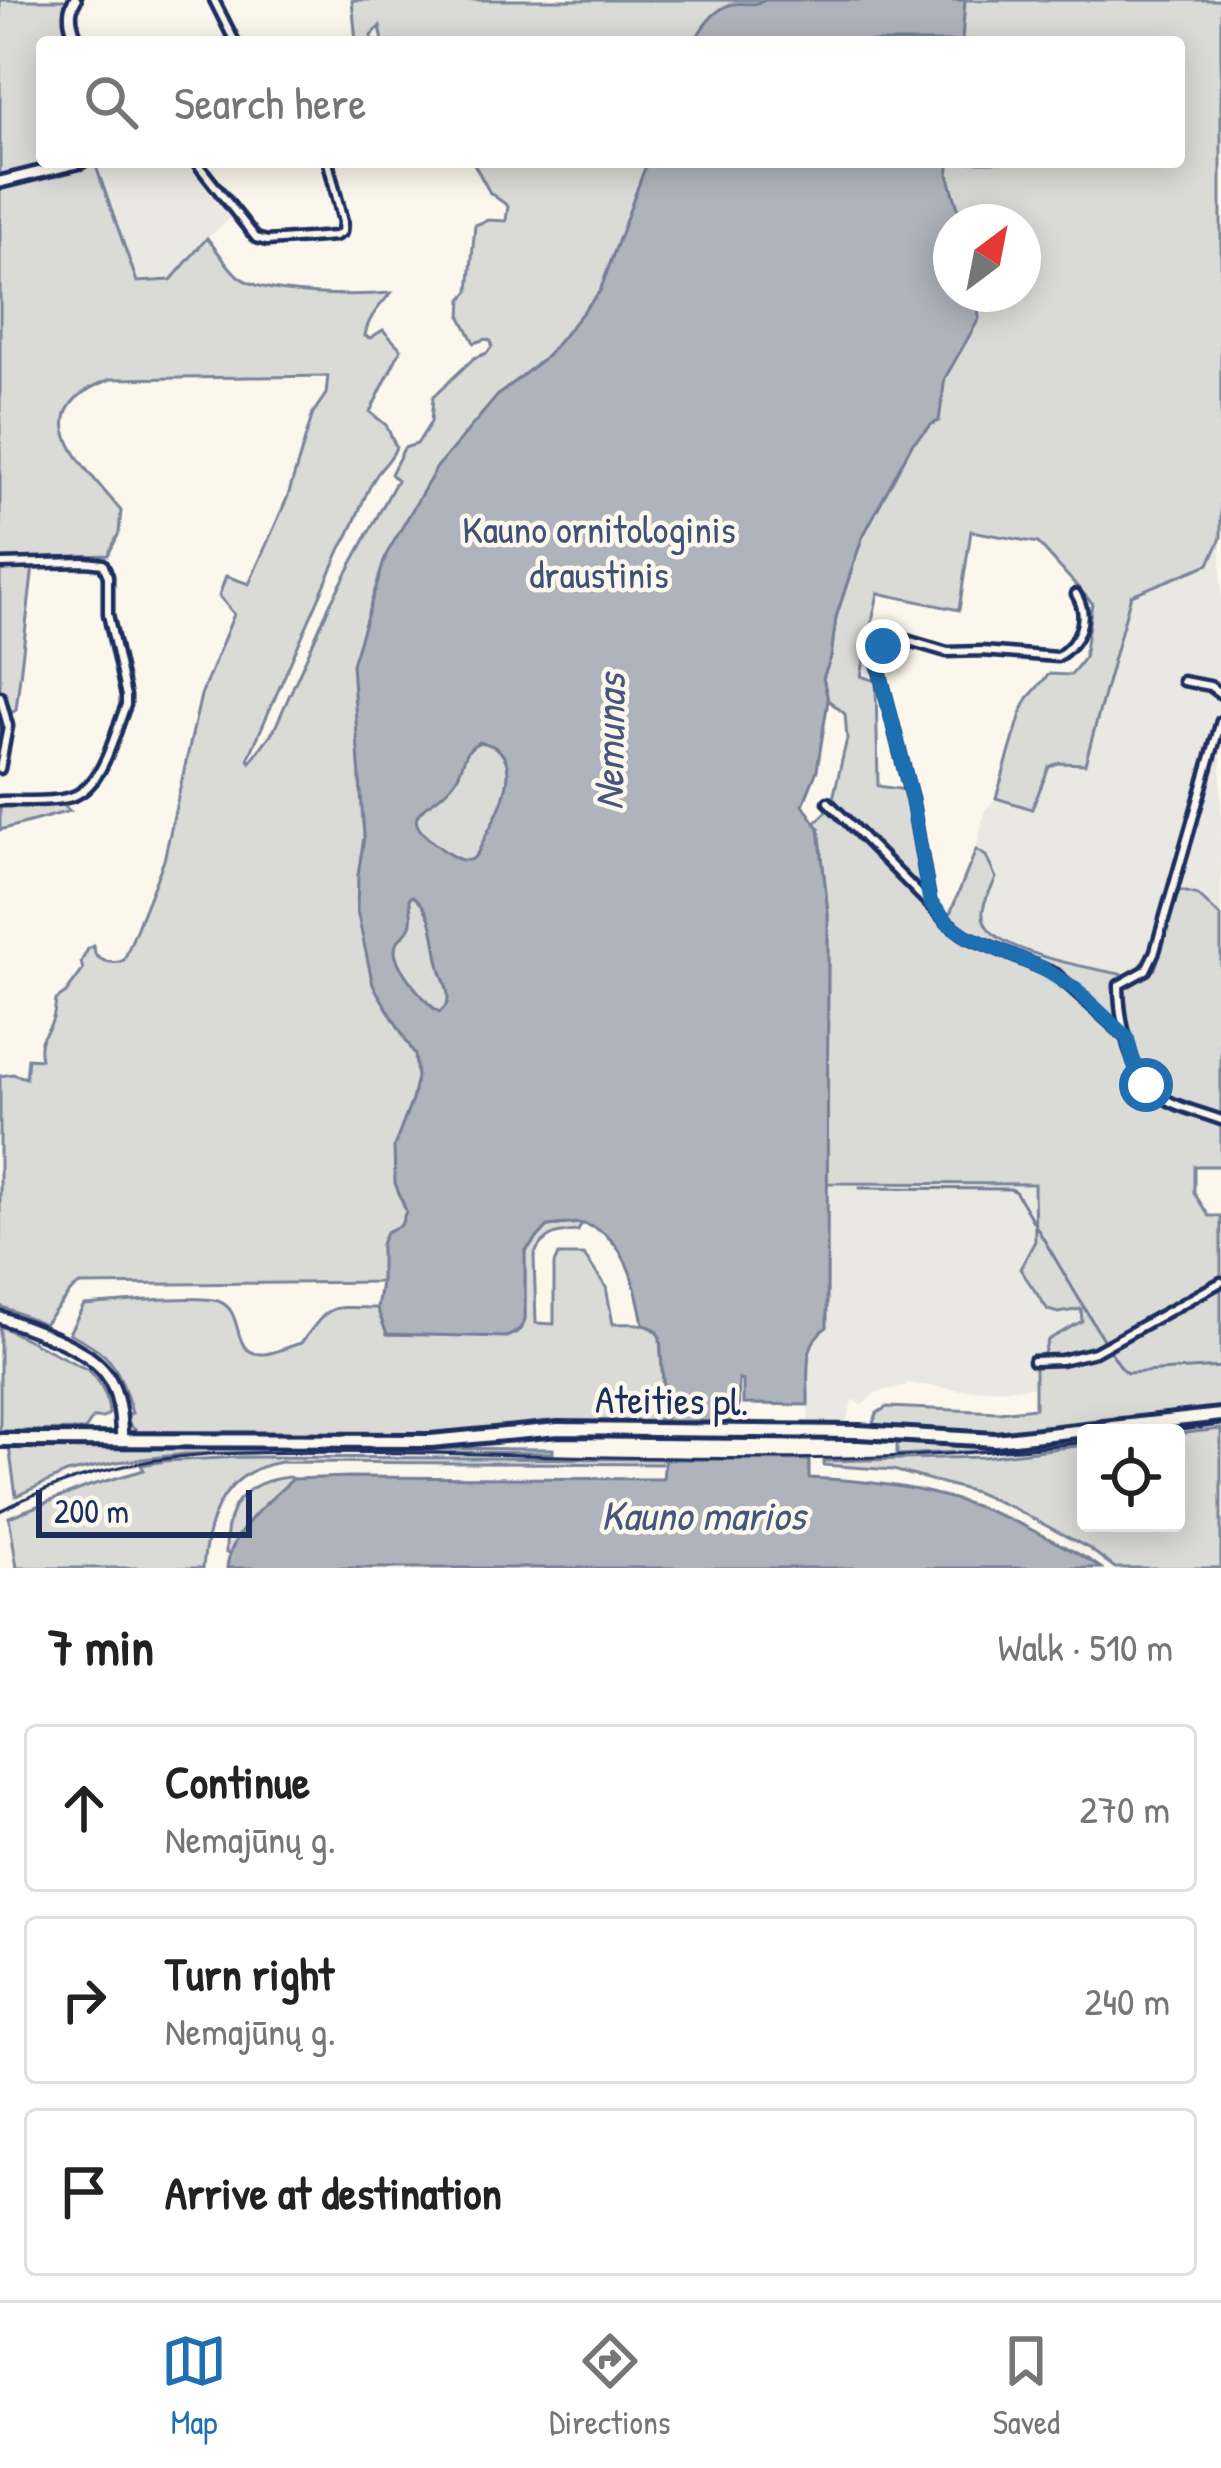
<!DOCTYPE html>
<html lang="en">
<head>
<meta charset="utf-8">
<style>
	:root { --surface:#fff; --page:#f6f6f6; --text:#222; --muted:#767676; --line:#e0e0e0; --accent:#1f6fb2 }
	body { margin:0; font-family:"Patrick Hand",sans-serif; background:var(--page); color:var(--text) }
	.controls { position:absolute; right:36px; bottom:36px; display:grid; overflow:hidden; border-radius:12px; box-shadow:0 6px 30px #0003 }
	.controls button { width:108px; height:108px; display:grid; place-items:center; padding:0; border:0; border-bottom:3px solid var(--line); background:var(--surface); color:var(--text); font:60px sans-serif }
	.compass { position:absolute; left:933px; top:204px; width:108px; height:108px; border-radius:50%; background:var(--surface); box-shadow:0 6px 30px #0003; rotate:32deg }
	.scale { position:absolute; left:36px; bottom:30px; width:216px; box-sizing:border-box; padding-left:12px; border:6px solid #1b2f5e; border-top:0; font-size:33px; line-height:42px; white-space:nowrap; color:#1b2f5e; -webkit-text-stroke:9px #fbf7ec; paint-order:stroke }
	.stop { position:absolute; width:36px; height:36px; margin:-27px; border:9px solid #1f6fb2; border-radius:50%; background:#fff }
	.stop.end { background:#1f6fb2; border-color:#fff; box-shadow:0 3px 12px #0008 }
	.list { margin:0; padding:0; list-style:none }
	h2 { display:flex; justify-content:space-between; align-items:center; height:156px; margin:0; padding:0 48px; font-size:51px }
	h2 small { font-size:39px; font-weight:400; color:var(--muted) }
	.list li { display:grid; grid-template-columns:78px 1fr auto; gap:36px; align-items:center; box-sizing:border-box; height:168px; margin:0 24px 24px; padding:0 24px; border:3px solid var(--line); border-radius:12px }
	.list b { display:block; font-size:45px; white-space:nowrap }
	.list p { margin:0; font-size:39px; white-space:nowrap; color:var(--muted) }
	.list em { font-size:39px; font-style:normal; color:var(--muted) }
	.icon { flex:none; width:66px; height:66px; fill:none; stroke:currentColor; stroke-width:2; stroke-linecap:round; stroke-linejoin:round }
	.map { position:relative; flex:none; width:1221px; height:1568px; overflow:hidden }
	.search { position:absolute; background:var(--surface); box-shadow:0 6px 30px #0003; left:36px; right:36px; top:36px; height:132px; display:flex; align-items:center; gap:30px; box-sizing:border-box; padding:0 42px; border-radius:12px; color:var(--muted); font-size:45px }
	.sheet { height:732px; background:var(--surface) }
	nav { display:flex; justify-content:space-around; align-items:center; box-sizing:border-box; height:168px; border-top:3px solid var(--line); background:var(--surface); font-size:33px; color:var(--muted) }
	nav a { display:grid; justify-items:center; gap:6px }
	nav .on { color:var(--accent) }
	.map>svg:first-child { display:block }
</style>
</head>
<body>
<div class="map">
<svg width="1221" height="1568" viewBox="0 0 1221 1568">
	<rect width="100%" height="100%" fill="#fbf7ec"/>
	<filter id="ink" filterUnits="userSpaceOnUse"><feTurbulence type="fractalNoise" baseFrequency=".00833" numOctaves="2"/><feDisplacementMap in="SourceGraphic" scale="24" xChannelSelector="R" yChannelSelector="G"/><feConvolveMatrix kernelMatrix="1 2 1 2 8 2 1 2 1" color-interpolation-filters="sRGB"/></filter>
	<g filter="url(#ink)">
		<g fill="#eae8e2">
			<path d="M 124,162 L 187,162 L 233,216 L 207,238 L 171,280 L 137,283 L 97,169 Z"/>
			<path d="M 1221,538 L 1221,917 L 1198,895 L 1179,890 L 1154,969 L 1141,978 L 1046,958 L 996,936 L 984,922 L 983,914 L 983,906 L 996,878 L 976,850 L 985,810 L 996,798 L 1031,809 L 1044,775 L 1049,767 L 1059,763 L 1131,595 L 1208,564 Z"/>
			<path d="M 827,1183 L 1034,1184 L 1035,1241 L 1021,1269 L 1081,1308 L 1082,1321 L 1048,1340 L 1043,1356 L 1035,1363 L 1035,1387 L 959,1390 L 906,1383 L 906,1386 L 877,1392 L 861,1406 L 853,1399 L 846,1422 L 808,1422 L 809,1349 L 815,1336 L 827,1327 Z"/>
		</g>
		<g fill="#dadad7" stroke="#7a849a" stroke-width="3" fill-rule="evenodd">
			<path d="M 0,0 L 67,0 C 61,16 64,26 70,42 L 42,42 L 42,162 L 98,162 L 97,169 L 137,282 L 171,280 L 207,238 C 217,250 227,266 238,276 C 263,297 358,296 391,293 C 380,305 367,319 365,336 L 370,338 L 383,330 L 401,349 L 370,412 L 386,425 L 396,447 C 392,459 385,463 378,473 C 362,495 357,524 341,548 L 248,759 L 250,762 L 274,730 L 331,602 L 397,480 L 391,474 L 404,448 L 417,444 L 431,422 L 433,397 L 474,358 L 487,353 L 492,346 L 491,341 L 486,339 L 474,343 L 461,317 L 462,299 L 469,291 L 475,225 L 488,220 L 506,221 L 508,206 L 490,193 L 473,162 L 1179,162 L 1179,42 L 383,42 L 380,26 L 371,36 L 372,42 L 356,42 L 352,0 L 1221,0 L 1221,538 L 1209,564 L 1131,595 L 1085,764 L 1059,763 L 1049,767 L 1032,809 L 996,798 L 1022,710 L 1028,698 L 1049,674 L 1071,675 L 1084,658 L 1092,603 L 1038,543 L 971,531 L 959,610 L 878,593 L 861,676 L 876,681 L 878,786 L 906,790 L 928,906 L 945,926 L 976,850 L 986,856 L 996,878 C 990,892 978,908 985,923 C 999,955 1107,971 1141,978 L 1155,969 L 1179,890 L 1198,895 L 1221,917 L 1221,1166 L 1194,1166 L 1194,1193 L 1209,1216 L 1221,1216 L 1221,1279 L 1097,1348 L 1082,1353 L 1043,1356 L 1048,1340 L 1082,1321 L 1081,1309 L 1058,1313 L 1048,1310 L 1020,1269 L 1035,1241 L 1034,1184 L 827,1183 L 828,913 L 819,828 L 815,823 L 831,807 L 847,739 L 845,714 L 828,700 L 823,678 L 831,657 L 836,617 L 862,538 L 874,514 L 381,1282 L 80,1285 L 72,1290 L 44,1324 L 0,1306 L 0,1076 L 13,1074 L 26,1078 L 28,1058 L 41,1059 C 36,1035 48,1036 53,1018 C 55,1012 55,1006 56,1000 L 66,993 L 83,970 L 81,962 L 88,949 L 94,946 L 95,954 C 101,962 116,965 124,960 L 164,860 L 201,695 L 234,614 L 219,596 L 226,576 L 249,584 L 288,496 L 313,413 L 326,394 L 328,376 L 111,379 C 20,412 84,464 121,511 L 119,533 L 108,555 L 34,558 L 16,710 L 4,717 L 0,755 ZM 951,222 L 1023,222 L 1023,294 L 951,294 Z"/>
			<path d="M 0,804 L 62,804 L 70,811 L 0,830 Z"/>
			<path d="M 582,1223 L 578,1231 C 557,1232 542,1235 534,1256 L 536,1323 L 554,1324 L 554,1264 L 558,1255 L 584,1255 L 606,1287 L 613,1324 C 632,1324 649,1320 660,1337 L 665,1418 L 658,1419 L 658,1425 L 533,1424 L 436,1434 L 151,1432 L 149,1436 C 137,1433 129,1428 126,1415 L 132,1413 C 118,1366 113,1355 69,1333 L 84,1305 C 112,1303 196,1294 218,1301 C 247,1311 228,1356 264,1354 C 276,1353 290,1346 301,1343 C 332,1303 326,1307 377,1308 L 388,1334 L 515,1334 L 522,1328 L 525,1319 L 525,1252 L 548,1226 Z"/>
			<path d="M 1221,1287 L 1221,1407 C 1145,1416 1068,1429 991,1432 C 951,1434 911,1427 871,1428 L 877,1413 L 887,1407 L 999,1412 L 1035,1408 L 1035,1363 L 1071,1363 L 1091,1358 Z"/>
			<path d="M 0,1326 L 88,1370 C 101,1381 108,1397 109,1414 L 103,1418 L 93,1418 L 85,1430 L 0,1431 Z"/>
			<path d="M 1221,1429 L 1221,1568 L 1115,1568 L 1090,1549 L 1013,1508 L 975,1492 L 893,1470 L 824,1465 L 824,1461 L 983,1457 L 1086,1445 L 1086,1523 L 1176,1523 L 1176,1434 Z"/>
			<path d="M 1086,1436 L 1086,1440 L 978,1451 L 897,1455 L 897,1443 L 957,1446 Z"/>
			<path d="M 9,1446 L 553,1449 L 553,1453 L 315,1451 L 185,1454 L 117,1462 L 67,1473 L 16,1496 Z"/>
			<path d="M 241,1457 L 665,1459 L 665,1464 L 281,1462 C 224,1471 207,1517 203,1568 L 17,1568 L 9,1517 L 89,1486 L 144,1470 L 141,1465 L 165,1461 Z"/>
			<path d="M 289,1477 L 293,1479 L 247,1525 L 229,1554 L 226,1553 C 225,1507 241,1482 289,1477 Z"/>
		</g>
		<g fill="#afb3bb" stroke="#747e96" stroke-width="3" fill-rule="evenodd">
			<path d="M 765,0 L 965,0 L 962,42 L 694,42 C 702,27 715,8 733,4 C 747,2 753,7 765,0 Z"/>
			<path d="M 647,162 L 950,162 L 948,174 L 962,222 L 951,222 L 951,294 L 977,294 L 979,319 L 945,378 L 939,421 L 932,424 L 912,444 L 862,538 L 836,617 L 831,657 L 823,678 L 828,700 L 817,770 L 803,805 L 819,828 L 828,913 L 827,1327 C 801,1343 809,1377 808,1405 L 743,1404 L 743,1381 L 739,1380 L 738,1424 L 666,1424 L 660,1337 L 655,1329 L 643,1324 C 637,1290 626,1236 587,1225 C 576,1221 561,1225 548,1226 L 525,1251 L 525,1319 C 521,1330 516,1333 506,1337 L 387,1334 L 377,1308 L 381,1282 L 381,1244 L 386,1232 L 401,1225 L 406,1211 L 395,1183 L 394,1147 L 412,1100 L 417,1077 L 415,1055 L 373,985 L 357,911 L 358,875 L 364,837 L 352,664 L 386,555 L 437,467 L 498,395 L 547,356 L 600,291 ZM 480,742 C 529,751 502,807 486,835 C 482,842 479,855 472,859 C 464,863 453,857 446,852 C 384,809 435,813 456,779 C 465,765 462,749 480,742 ZM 413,896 C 436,913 433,942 440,968 C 442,977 448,986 448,996 C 448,1006 446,1005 440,1012 C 428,1007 394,965 395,950 C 395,939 406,936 410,926 C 414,918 409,906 410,897 Z"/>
			<path d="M 665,1459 L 809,1460 L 809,1478 C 899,1482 963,1494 1044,1536 C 1063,1546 1083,1555 1101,1568 L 227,1568 C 230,1532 267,1502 293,1479 L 348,1477 L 663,1479 Z"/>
		</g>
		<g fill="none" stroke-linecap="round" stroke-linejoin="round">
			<g stroke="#747e96" stroke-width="3">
				<path d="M 860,1188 L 1010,1189 L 1015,1191 L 1104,1341"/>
				<path d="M 1111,1352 L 1123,1370 L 1127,1373 L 1221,1367"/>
			</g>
			<defs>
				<g id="street">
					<path d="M 214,0 L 235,42"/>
					<path d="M 196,162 L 256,238 L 267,241 L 335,236 L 342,232 L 343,222 L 328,162"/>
					<path d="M 0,564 L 86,562 L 103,564 L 108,576 L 108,614 L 126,696 L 126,705 C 114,734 103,791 67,798 C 46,803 21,800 0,801"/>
					<path d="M 1183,681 L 1210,686 L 1221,694"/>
					<path d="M 0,696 L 8,726 L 0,769"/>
					<path d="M 1221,721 L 1155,951 L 1146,970 L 1119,985 C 1119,1016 1129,1075 1157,1094 C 1175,1107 1200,1112 1221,1120"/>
					<path d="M 828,802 L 948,923 L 966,936 L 1056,974 L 1127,1038"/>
					<path d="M 930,902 L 912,800 L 878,665 L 880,651 L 888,641 L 903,639 L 947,652 L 982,651 L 1057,657 C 1079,643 1091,618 1076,594"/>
					<path d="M 1033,1361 L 1061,1360 L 1095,1352 L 1221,1282"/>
				</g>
				<g id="secondary">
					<path d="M 75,0 C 66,14 72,27 77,42"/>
					<path d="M 0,182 L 81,162"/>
					<path d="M 0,1317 C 34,1331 97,1348 112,1384 C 120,1401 121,1422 122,1440"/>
				</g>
				<path id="primary" d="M 0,1440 L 431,1441 L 558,1429 L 859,1432 L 995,1440 L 1221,1415"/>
			</defs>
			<use href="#street" stroke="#1b2f5e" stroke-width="15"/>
			<use href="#secondary" stroke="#1b2f5e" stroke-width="18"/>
			<use href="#primary" stroke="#1b2f5e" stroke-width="20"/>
			<use href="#street" stroke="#fbf7ec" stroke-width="6"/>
			<use href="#secondary" stroke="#fbf7ec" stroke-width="9"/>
			<use href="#primary" stroke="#fbf7ec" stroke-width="10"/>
			<g stroke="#1b2f5e" stroke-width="3">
				<path d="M 1157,1433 L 1221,1425"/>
				<path d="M 0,1511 C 64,1477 137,1459 209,1454 C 501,1445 795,1477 1086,1442"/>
			</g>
		</g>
	</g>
	<g fill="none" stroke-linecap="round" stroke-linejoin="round" filter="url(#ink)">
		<path stroke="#1f6fb2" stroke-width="15" d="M 883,646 L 878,665 L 912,800 L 930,902 L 948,923 L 966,936 L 1042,968 L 1074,988 L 1127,1038 L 1133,1061 L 1146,1085"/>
	</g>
	<g text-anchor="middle" stroke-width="9" stroke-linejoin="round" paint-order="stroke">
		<g font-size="39" fill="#415176" stroke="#fbf7ec">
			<text x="599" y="543">Kauno ornitologinis<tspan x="599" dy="45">draustinis</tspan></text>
		</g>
		<g font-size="39" fill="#1b2f5e" stroke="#fbf7ec">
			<text transform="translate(672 1400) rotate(1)" y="14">Ateities pl.</text>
		</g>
		<g font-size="42" font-style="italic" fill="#47577a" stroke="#fbf7ec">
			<text transform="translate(609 742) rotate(-89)" y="15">Nemunas</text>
			<text x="703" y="1530">Kauno marios</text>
		</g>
	</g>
</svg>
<div class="controls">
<button><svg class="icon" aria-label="locate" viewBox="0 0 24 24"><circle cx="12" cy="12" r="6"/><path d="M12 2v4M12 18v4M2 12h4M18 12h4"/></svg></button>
</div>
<svg class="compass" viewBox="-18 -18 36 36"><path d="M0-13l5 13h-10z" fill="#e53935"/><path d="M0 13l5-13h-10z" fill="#767676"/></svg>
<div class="scale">200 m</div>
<div class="stop" style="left:1146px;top:1085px"></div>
<div class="stop end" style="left:883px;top:646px"></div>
<div class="search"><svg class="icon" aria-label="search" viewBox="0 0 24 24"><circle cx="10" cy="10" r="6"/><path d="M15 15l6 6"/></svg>Search here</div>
</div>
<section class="sheet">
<h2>7 min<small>Walk · 510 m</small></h2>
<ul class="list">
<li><svg class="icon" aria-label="ahead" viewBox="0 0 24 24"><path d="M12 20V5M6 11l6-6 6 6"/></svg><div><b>Continue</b><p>Nemajūnų g.</p></div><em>270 m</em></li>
<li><svg class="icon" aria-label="right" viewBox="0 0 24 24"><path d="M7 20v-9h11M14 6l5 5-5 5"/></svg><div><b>Turn right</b><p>Nemajūnų g.</p></div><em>240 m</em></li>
<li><svg class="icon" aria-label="arrive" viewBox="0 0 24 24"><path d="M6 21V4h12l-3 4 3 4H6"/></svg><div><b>Arrive at destination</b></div></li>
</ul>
</section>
<nav>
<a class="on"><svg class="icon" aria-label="map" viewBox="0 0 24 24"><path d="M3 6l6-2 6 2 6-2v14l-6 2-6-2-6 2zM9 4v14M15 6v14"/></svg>Map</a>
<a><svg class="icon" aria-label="directions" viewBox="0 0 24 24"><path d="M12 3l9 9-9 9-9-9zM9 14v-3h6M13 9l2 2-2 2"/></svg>Directions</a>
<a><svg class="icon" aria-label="saved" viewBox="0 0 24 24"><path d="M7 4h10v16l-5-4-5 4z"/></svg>Saved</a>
</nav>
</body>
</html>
